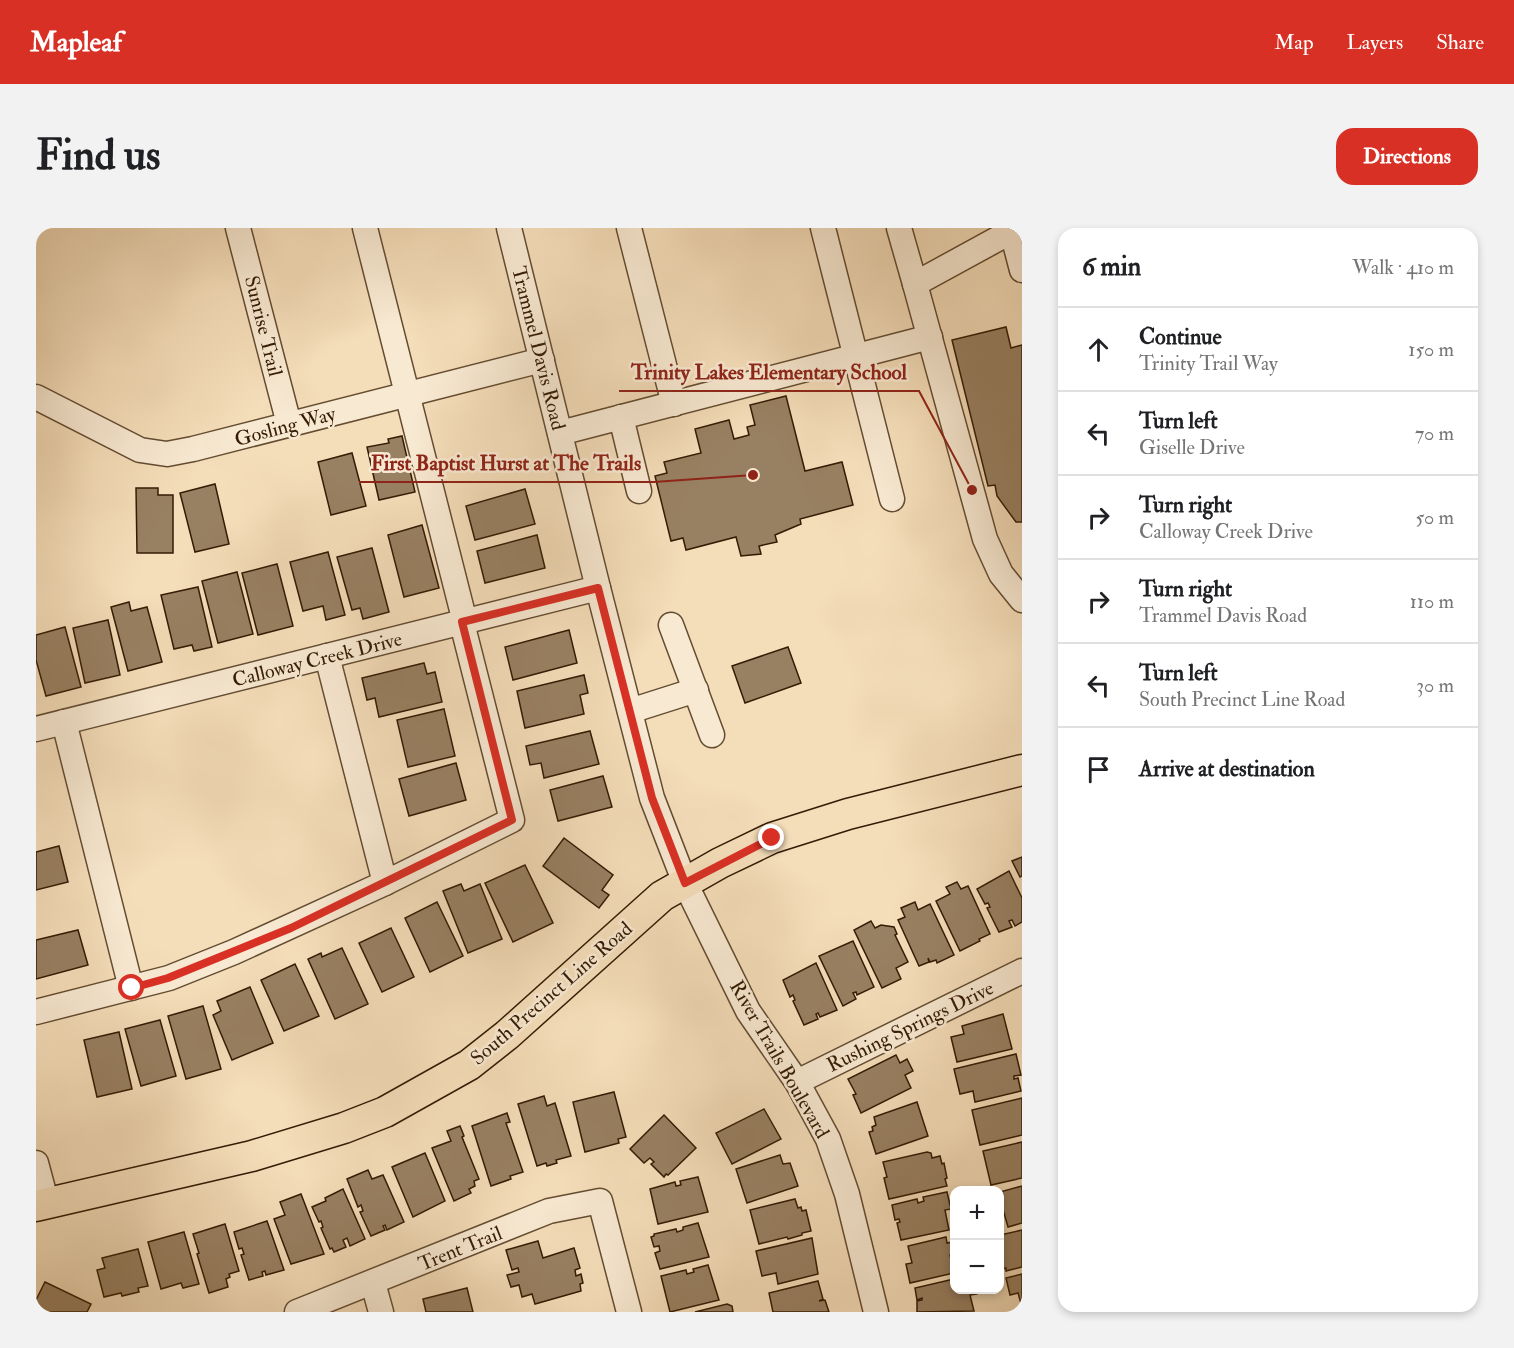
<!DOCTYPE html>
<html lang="en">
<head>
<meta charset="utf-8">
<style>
	:root { --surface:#fff; --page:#f2f2f2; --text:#202124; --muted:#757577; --line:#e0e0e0; --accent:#d93025 }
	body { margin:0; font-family:"IM FELL Double Pica",serif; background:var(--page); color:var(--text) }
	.controls { position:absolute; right:18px; bottom:18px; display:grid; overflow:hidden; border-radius:12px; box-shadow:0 3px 9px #0003 }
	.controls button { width:54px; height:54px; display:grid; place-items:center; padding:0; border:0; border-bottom:2px solid var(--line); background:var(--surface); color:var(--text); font:30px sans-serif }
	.stop { position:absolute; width:18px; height:18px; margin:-14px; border:4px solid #d93025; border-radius:50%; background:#fff }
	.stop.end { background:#d93025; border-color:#fff; box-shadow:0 2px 6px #0008 }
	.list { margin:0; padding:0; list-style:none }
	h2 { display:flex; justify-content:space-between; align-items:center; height:78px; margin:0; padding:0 24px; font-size:26px }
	h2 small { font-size:20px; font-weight:400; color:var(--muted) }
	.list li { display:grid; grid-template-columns:39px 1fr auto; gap:18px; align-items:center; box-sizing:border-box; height:84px; padding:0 24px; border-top:2px solid var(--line) }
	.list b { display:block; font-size:22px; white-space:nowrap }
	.list p { margin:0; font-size:20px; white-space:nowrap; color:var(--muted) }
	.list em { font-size:20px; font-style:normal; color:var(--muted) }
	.icon { flex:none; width:33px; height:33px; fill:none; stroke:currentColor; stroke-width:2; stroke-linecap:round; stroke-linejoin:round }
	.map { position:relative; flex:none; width:986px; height:1084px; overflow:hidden; border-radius:18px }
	header { display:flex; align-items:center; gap:36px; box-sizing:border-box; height:84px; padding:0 30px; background:var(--accent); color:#fff }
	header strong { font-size:28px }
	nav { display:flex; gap:33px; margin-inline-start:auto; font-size:21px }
	.intro { display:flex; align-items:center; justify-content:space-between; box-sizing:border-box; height:144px; padding:0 36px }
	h1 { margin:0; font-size:42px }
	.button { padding:15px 27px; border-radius:18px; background:var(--accent); color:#fff; font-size:21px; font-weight:700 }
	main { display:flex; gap:36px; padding:0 36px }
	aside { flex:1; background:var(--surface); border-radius:18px; box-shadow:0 3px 9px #0003 }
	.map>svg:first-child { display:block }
</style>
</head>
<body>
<header>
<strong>Mapleaf</strong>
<nav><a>Map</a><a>Layers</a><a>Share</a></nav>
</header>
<div class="intro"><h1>Find us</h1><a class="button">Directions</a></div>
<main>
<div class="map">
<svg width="986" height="1084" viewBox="0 0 986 1084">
	<rect width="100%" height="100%" fill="#f4ddb9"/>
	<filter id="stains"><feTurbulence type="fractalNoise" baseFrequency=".00333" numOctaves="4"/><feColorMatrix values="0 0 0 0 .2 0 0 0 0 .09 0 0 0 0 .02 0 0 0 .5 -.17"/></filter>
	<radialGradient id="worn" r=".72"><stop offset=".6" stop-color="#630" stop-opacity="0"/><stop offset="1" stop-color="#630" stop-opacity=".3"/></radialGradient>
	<g fill="#988062" stroke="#341b04" stroke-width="1.5">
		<path d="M 970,99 L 975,120 L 986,117 L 986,294 L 980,294 L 961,268 L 959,257 L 952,258 L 916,112 Z"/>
		<path d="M 750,168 L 769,243 L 806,234 L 817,277 L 764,291 L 765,296 L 739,307 L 741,314 L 723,318 L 725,326 L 705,328 L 700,309 L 650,322 L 647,310 L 635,313 L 619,248 L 631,245 L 628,234 L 665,225 L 659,201 L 693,192 L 698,211 L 713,207 L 711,199 L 719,197 L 714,177 Z"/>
		<path d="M 366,208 L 379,264 L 343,272 L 331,219 L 353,215 L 352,211 Z"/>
		<path d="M 316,225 L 330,278 L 295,287 L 282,234 Z"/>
		<path d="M 179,256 L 193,316 L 159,324 L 144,265 Z"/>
		<path d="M 100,260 L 122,260 L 122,267 L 137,267 L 137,325 L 101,325 Z"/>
		<path d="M 489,261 L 499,296 L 439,312 L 430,278 Z"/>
		<path d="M 386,297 L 403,360 L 368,369 L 352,307 Z"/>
		<path d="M 501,307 L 509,340 L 449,355 L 441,323 Z"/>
		<path d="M 336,320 L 353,384 L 327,391 L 324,380 L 316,382 L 301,329 Z"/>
		<path d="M 292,324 L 309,387 L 290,392 L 287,378 L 267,383 L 254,334 Z"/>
		<path d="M 241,336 L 257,398 L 222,407 L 206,345 Z"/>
		<path d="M 201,344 L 217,406 L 182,415 L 166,353 Z"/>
		<path d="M 162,359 L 176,419 L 158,423 L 156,417 L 138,421 L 125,367 Z"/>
		<path d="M 93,374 L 95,383 L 111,379 L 126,434 L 92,443 L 75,379 Z"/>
		<path d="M 72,392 L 84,447 L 49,455 L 37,400 Z"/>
		<path d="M 29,399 L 45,459 L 10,468 L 0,432 L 0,407 Z"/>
		<path d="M 533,402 L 541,435 L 477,452 L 469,419 Z"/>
		<path d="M 752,419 L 765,455 L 709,475 L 696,438 Z"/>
		<path d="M 388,435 L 391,446 L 399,444 L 406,474 L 343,489 L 339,470 L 331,472 L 326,450 Z"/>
		<path d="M 548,447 L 552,465 L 544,467 L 548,486 L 489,500 L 481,463 Z"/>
		<path d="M 408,481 L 419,528 L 372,539 L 361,492 Z"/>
		<path d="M 554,503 L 563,536 L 508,550 L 505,535 L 494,537 L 490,518 Z"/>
		<path d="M 420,535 L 430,572 L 373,588 L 363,551 Z"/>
		<path d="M 567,548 L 576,579 L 522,593 L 514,562 Z"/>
		<path d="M 528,610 L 577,647 L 566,662 L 573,667 L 563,680 L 507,638 Z"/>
		<path d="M 23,618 L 32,654 L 0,662 L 0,624 Z"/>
		<path d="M 986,629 L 986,648 L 984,649 L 976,633 Z"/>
		<path d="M 489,637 L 517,695 L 477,714 L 449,655 Z"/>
		<path d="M 973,643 L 986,670 L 986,694 L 979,698 L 976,692 L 973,693 L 976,699 L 963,704 L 951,680 L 954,679 L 952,675 L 949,676 L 941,661 Z"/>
		<path d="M 921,654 L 925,661 L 932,658 L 954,706 L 943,711 L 944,713 L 924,723 L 900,673 L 914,666 L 910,659 Z"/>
		<path d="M 425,656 L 428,663 L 444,656 L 466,711 L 432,725 L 407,663 Z"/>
		<path d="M 401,674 L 427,728 L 394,744 L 369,690 Z"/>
		<path d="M 879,674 L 882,682 L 894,676 L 918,727 L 901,735 L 900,732 L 894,734 L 892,730 L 893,734 L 883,738 L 862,692 L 869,689 L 865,680 Z"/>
		<path d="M 835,693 L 839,700 L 845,697 L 858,699 L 861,706 L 859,707 L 872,734 L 860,740 L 865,751 L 846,760 L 818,702 Z"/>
		<path d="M 355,700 L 378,749 L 346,764 L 323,715 Z"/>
		<path d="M 42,702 L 52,737 L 0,751 L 0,712 Z"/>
		<path d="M 817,713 L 838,759 L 821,767 L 820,764 L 817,765 L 820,771 L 807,778 L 783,728 Z"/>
		<path d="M 306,720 L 332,776 L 299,791 L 272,731 L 285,725 L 286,729 Z"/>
		<path d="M 780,735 L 801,782 L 784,789 L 782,785 L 780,786 L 782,791 L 768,797 L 757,773 L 759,772 L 757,767 L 754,769 L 747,752 Z"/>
		<path d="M 259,736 L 283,788 L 248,803 L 225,752 Z"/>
		<path d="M 214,759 L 237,815 L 196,832 L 177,787 L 185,783 L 181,773 Z"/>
		<path d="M 167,778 L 185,841 L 150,851 L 132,788 Z"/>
		<path d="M 967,786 L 976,821 L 921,834 L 915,809 L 928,806 L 926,798 Z"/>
		<path d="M 124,792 L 140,848 L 105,858 L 89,801 Z"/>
		<path d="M 83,804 L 96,861 L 61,869 L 48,812 Z"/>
		<path d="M 980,826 L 985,847 L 978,848 L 978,851 L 982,850 L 985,863 L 939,874 L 937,863 L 924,866 L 918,841 Z"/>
		<path d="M 860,827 L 864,835 L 871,831 L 877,843 L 869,847 L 875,860 L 825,885 L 817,867 L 820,866 L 812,851 Z"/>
		<path d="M 578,864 L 590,909 L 582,911 L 583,915 L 549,924 L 537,874 Z"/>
		<path d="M 508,868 L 511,878 L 519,875 L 535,928 L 520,932 L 521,935 L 511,938 L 510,935 L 501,938 L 482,876 Z"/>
		<path d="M 986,870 L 986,907 L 944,917 L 936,882 Z"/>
		<path d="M 881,874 L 892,908 L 840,926 L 833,904 L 837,903 L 836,899 L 840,897 L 838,889 Z"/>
		<path d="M 728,881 L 745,911 L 696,936 L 680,905 Z"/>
		<path d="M 471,885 L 474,894 L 470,895 L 487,944 L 474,948 L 475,951 L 455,958 L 436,898 Z"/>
		<path d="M 628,887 L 660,920 L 632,947 L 630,946 L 628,949 L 615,936 L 618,934 L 614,930 L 608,935 L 594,921 Z"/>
		<path d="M 424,898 L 428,908 L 426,909 L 443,951 L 438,953 L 439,958 L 433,961 L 435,965 L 418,973 L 396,920 L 415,913 L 411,903 Z"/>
		<path d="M 986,914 L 986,950 L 955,957 L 947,923 Z"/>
		<path d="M 891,924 L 895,925 L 896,930 L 904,928 L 906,936 L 908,935 L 911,950 L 909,951 L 911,958 L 853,971 L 848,950 L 851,949 L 847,934 Z"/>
		<path d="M 389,925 L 409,973 L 377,989 L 356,939 Z"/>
		<path d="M 744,927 L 747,936 L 754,935 L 762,958 L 711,975 L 700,941 Z"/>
		<path d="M 332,942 L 336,951 L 347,947 L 368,994 L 351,1002 L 349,997 L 347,998 L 349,1002 L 335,1008 L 324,984 L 327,983 L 325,977 L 322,979 L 311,951 Z"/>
		<path d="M 662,949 L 672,984 L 622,996 L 614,961 L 639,954 L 640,958 L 645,957 L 644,953 Z"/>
		<path d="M 986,958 L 986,995 L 972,999 L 964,971 L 964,964 Z"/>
		<path d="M 307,961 L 329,1011 L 314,1018 L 311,1010 L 307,1012 L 310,1019 L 298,1024 L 296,1020 L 294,1021 L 285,1000 L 287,999 L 285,993 L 283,994 L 276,979 L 290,973 L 289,970 Z"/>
		<path d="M 911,964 L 915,981 L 909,982 L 913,1002 L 865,1012 L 861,995 L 864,994 L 863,991 L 859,992 L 856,977 L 881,971 L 882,975 L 888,973 L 887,969 Z"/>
		<path d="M 265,966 L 288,1026 L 255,1036 L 238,991 L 249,987 L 244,974 Z"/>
		<path d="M 759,971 L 762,980 L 765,979 L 766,983 L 770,982 L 775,1003 L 766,1005 L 766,1007 L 752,1011 L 751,1009 L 723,1016 L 714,982 Z"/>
		<path d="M 231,993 L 248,1042 L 230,1047 L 229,1043 L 226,1044 L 227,1048 L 213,1052 L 205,1027 L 208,1026 L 206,1020 L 203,1021 L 198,1004 Z"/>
		<path d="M 662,995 L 673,1029 L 624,1041 L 619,1025 L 624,1023 L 623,1018 L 618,1019 L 615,1009 L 618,1008 L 618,1006 L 640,1001 L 641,1004 L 647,1002 L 647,999 Z"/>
		<path d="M 189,996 L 203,1043 L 193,1046 L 194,1049 L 190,1051 L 192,1059 L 173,1065 L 161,1026 L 163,1025 L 157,1006 Z"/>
		<path d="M 986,1002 L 986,1039 L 970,1043 L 970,1040 L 964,1042 L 964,1007 Z"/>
		<path d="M 148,1004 L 163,1056 L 147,1060 L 145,1055 L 125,1061 L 112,1014 Z"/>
		<path d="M 910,1009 L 911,1015 L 916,1014 L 918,1023 L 918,1025 L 914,1027 L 918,1045 L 874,1055 L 870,1036 L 876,1035 L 872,1018 Z"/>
		<path d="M 776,1010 L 782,1046 L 742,1056 L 740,1045 L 726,1048 L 720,1023 Z"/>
		<path d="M 502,1013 L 507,1030 L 538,1020 L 544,1040 L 539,1042 L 540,1048 L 545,1046 L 547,1055 L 544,1056 L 545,1063 L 499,1076 L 496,1066 L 486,1069 L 483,1057 L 475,1059 L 471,1047 L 483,1044 L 482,1040 L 476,1042 L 470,1022 Z"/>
		<path d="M 102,1021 L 112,1058 L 102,1060 L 103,1064 L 86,1068 L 85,1065 L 68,1069 L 61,1042 L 69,1040 L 66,1030 Z"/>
		<path d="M 672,1037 L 683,1072 L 634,1084 L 625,1048 L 650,1042 L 651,1046 L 658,1044 L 657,1041 Z"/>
		<path d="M 986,1046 L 986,1079 L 982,1065 L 974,1067 L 970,1050 Z"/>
		<path d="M 918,1051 L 918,1062 L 940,1062 L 941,1066 L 934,1067 L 938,1083 L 881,1084 L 881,1073 L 886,1072 L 886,1070 L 881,1072 L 879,1060 Z"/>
		<path d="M 782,1053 L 787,1071 L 783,1073 L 789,1072 L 793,1084 L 737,1084 L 733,1065 Z"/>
		<path d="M 9,1054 L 55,1076 L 51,1084 L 0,1084 L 0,1072 Z"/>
		<path d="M 431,1060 L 437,1084 L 390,1084 L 387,1071 Z"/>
		<path d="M 691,1076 L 696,1078 L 697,1084 L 659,1084 Z"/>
	</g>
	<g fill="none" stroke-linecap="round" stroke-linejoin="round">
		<defs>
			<g id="minor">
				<path d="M 202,0 L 253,196"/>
				<path d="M 329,0 L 429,394"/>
				<path d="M 473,0 L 562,360 L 616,570 L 649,655 L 712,783 L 761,854 L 792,911 L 811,966 L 840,1084"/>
				<path d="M 593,0 L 638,176"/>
				<path d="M 787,0 L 856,271"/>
				<path d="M 863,0 L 879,56"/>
				<path d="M 975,0 L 986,42"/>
				<path d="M 976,3 L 879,56 L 949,311 L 965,346 L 986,372"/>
				<path d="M 0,169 L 104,222 L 131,226 L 157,221 L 506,132"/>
				<path d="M 585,189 L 603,263"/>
				<path d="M 524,205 L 894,109"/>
				<path d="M 635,397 L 676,507"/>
				<path d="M 291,428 L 349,655"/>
				<path d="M 594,483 L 660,462"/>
				<path d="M 28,494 L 95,760"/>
				<path d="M 0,501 L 562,360"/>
				<path d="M 0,784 L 133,750 L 198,724 L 349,655 L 476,592 L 426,395"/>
				<path d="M 761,854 L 986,743"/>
				<path d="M 0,935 L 11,976"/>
				<path d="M 337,1055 L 345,1084"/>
				<path d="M 261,1084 L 513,983 L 564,973 L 593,1084"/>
			</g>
			<path id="major" d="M 0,978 L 216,928 L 308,900 L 349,884 L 433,837 L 471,807 L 626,668 L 684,635 L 736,610 L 812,586 L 986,542"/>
		</defs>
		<use href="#minor" stroke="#644c31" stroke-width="27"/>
		<use href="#major" stroke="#341b04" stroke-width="33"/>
		<use href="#minor" stroke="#f8e9d2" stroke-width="24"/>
		<use href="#major" stroke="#f4ddb9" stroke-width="30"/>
	</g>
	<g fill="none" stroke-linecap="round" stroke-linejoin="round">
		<path stroke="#d93025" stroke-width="8" d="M 96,760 L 132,750 L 255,700 L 476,592 L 426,394 L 562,360 L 616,570 L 649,655 L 736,610"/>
	</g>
	<g text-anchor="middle" stroke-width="5" stroke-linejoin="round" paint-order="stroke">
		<g font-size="20" fill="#341b04" stroke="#f8e9d2">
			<text transform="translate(228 98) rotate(76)" y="7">Sunrise Trail</text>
			<text transform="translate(503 120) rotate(76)" y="7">Trammel Davis Road</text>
			<text transform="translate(249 198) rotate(-15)" y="7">Gosling Way</text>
			<text transform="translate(281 431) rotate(-14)" y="7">Calloway Creek Drive</text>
			<text transform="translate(515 765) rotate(-41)" y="7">South Precinct Line Road</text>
			<text transform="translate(874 798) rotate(-26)" y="7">Rushing Springs Drive</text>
			<text transform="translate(744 831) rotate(60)" y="7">River Trails Boulevard</text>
			<text transform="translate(424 1020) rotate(-22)" y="7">Trent Trail</text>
		</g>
	</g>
	<path fill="none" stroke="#8f2418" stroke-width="2" d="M936 262L883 163H583M717 247L618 254H323"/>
	<g fill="#8f2418" stroke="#f8e9d2" stroke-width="2">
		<circle cx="936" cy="262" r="6"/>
		<circle cx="717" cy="247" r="6"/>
	</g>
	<g font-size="21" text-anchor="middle" font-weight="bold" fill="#8f2418" stroke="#f8e9d2" stroke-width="5" stroke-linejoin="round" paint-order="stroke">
		<text x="733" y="151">Trinity Lakes Elementary School</text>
		<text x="470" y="242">First Baptist Hurst at The Trails</text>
	</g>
	<rect width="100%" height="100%" filter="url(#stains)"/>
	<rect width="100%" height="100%" fill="url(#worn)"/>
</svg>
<div class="controls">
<button>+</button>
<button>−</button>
</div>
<div class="stop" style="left:96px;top:760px"></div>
<div class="stop end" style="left:736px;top:610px"></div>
</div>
<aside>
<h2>6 min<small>Walk · 410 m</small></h2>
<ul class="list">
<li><svg class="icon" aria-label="ahead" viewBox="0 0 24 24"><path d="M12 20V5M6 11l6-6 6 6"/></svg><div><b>Continue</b><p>Trinity Trail Way</p></div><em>150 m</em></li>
<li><svg class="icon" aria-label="left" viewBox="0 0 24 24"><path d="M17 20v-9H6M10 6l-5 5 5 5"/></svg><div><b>Turn left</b><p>Giselle Drive</p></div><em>70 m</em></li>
<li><svg class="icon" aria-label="right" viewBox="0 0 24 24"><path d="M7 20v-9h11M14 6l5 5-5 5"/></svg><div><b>Turn right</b><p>Calloway Creek Drive</p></div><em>50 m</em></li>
<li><svg class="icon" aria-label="right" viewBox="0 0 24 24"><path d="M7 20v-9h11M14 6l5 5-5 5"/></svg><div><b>Turn right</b><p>Trammel Davis Road</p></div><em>110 m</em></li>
<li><svg class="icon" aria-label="left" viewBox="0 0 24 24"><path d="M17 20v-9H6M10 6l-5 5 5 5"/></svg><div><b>Turn left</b><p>South Precinct Line Road</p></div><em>30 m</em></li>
<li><svg class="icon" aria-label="arrive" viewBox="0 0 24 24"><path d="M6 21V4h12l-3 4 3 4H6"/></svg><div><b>Arrive at destination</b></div></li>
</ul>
</aside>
</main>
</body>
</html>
